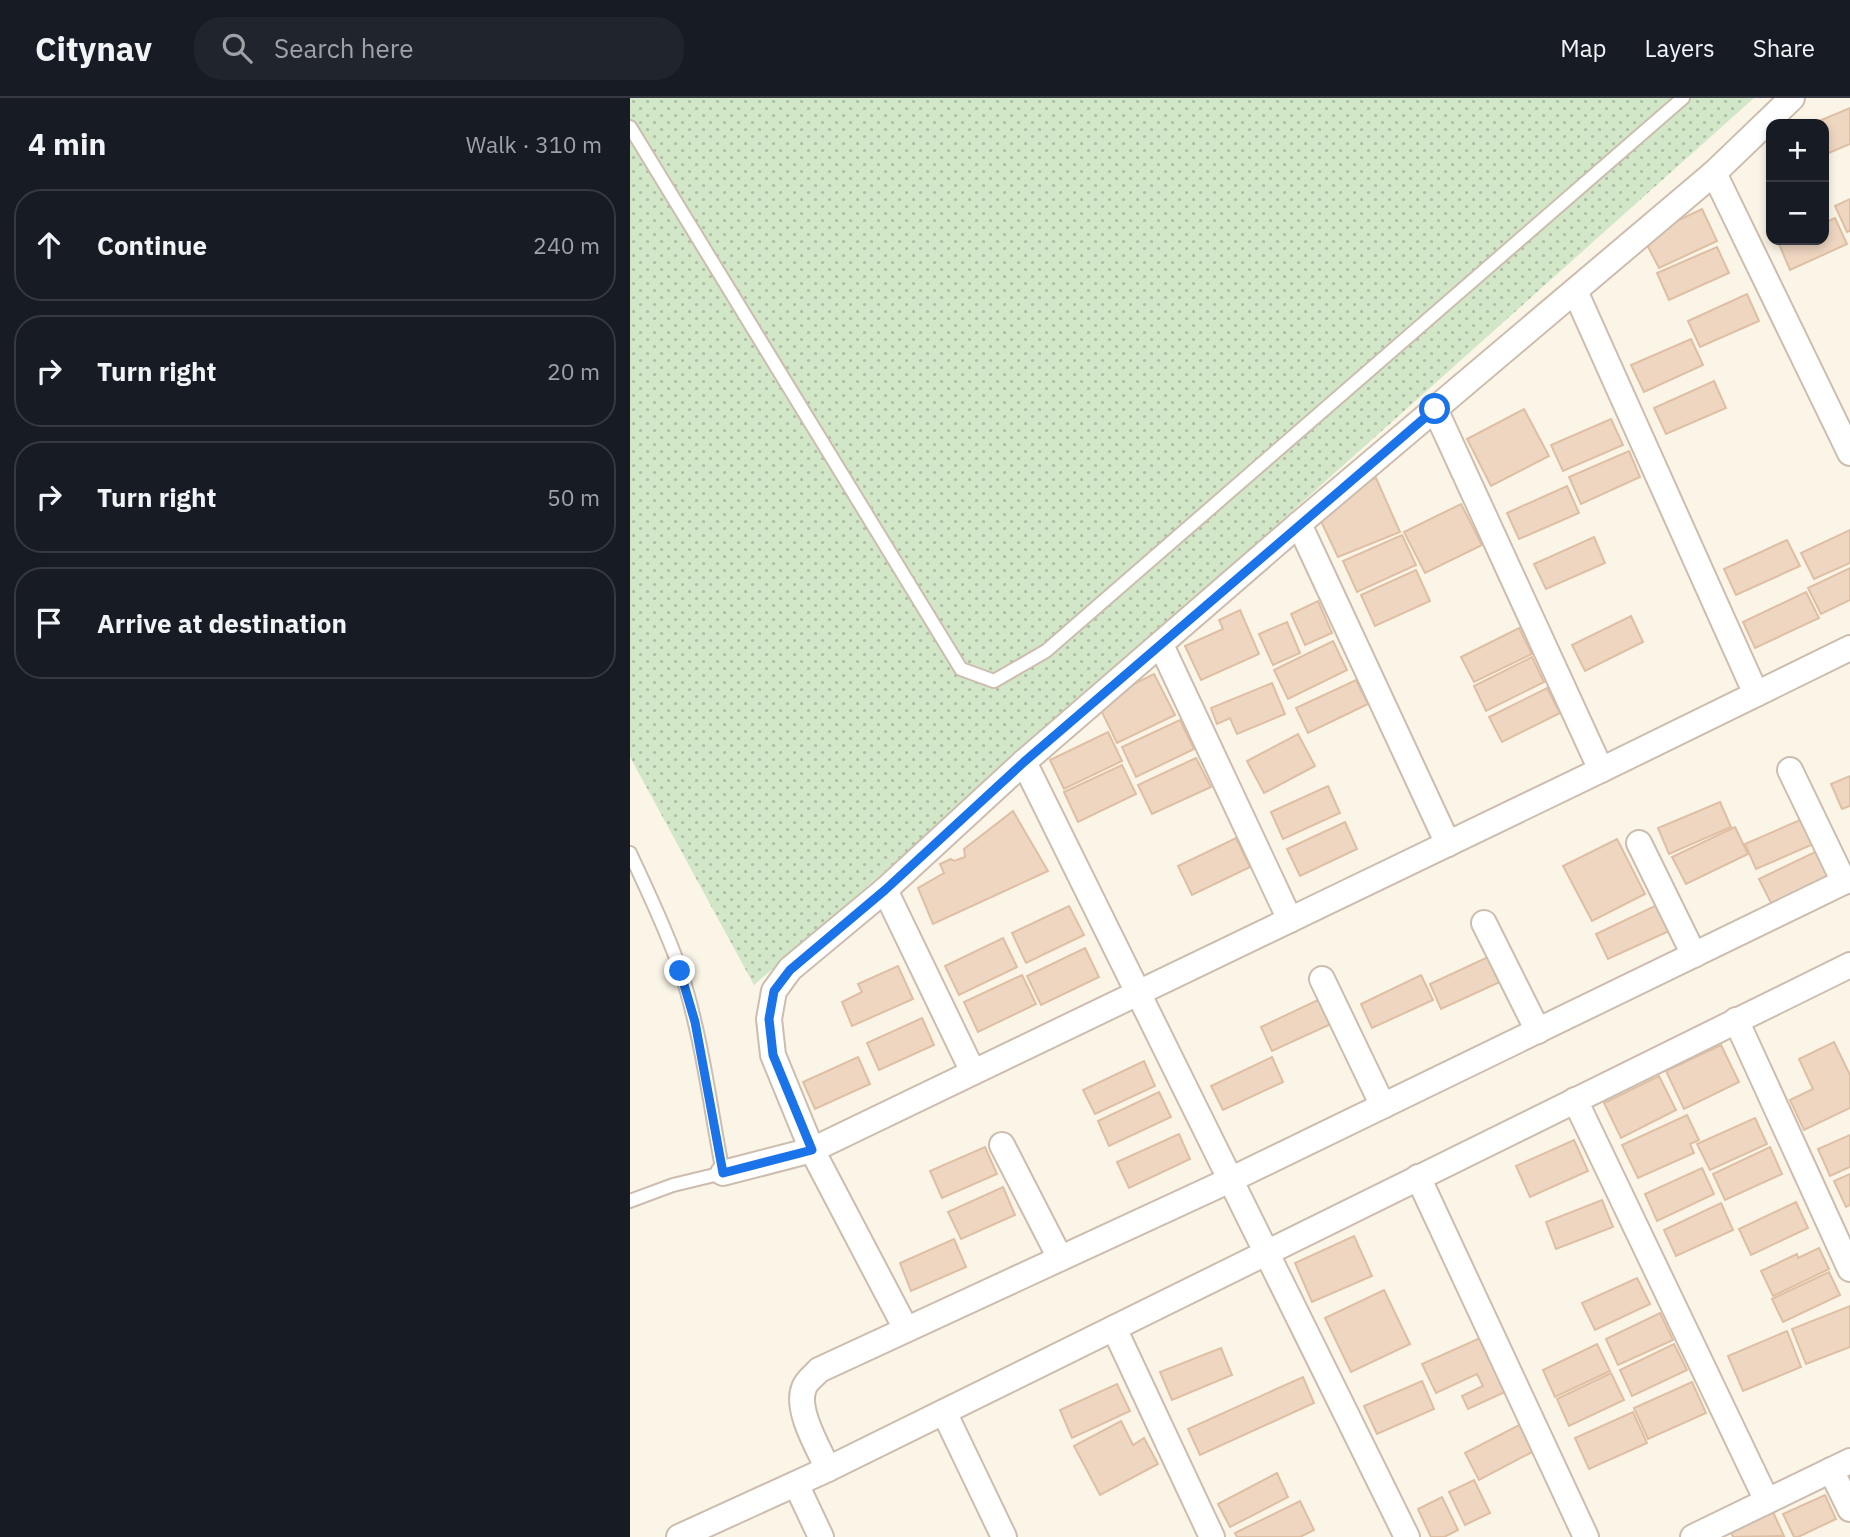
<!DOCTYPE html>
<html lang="en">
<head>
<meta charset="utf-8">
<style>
	:root { --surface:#171b24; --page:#20242c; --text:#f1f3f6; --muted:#9ea1a6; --line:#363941 }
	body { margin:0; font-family:"IBM Plex Sans",sans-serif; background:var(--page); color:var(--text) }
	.controls { position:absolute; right:21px; top:21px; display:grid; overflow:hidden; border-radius:14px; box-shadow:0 4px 10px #0003 }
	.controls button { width:63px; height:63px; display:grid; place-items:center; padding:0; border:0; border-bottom:2px solid var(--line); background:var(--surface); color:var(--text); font:35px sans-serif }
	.stop { position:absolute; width:21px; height:21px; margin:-16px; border:5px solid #1a73e8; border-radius:50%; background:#fff }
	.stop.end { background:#1a73e8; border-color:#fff; box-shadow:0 2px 7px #0008 }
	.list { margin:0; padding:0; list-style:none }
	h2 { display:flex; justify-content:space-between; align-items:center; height:91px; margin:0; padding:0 28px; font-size:30px }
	h2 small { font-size:23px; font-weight:400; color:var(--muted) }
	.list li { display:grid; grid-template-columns:46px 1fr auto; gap:21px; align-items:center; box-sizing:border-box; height:112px; margin:0 14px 14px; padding:0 14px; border:2px solid var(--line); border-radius:28px }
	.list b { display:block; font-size:26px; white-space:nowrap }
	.list em { font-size:23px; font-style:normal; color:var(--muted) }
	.icon { flex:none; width:38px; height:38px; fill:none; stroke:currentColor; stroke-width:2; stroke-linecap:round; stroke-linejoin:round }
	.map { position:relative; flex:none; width:1220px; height:1439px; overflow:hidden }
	header { display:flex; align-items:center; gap:42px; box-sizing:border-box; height:98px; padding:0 35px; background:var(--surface); border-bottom:2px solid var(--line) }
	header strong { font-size:33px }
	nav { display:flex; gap:38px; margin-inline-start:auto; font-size:24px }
	.search { width:490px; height:63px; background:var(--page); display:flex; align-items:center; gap:18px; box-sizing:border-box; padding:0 24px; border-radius:28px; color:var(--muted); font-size:26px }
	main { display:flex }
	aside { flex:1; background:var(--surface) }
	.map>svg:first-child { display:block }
</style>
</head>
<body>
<header>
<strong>Citynav</strong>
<div class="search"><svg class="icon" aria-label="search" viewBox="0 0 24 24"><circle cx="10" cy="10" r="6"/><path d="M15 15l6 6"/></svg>Search here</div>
<nav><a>Map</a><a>Layers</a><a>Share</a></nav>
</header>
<main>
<aside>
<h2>4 min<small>Walk · 310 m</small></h2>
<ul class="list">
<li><svg class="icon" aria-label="ahead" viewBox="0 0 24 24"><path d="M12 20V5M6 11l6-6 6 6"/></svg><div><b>Continue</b></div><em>240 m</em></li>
<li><svg class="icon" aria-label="right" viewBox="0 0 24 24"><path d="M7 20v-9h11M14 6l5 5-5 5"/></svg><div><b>Turn right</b></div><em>20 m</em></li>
<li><svg class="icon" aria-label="right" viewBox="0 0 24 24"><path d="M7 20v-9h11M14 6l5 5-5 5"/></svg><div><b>Turn right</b></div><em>50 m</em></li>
<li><svg class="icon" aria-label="arrive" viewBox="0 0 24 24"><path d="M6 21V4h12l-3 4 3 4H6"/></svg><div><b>Arrive at destination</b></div></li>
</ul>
</aside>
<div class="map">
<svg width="1220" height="1439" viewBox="0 0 1220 1439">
	<defs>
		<pattern id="grass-dots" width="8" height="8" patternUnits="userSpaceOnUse" patternTransform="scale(1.75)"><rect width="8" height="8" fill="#d1e7c7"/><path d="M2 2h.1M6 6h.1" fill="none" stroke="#aebea4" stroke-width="1.8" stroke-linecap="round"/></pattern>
	</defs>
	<rect width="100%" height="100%" fill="#fbf5e7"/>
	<path fill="url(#grass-dots)" d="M 0,0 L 1124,0 L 415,634 L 124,887 L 0,659 Z"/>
	<g fill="#eed6c1" stroke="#dfbfa3" stroke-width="2">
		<path d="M 1220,10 L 1220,46 L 1194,57 L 1194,26 L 1182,26 Z"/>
		<path d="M 1220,101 L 1220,133 L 1217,134 L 1205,108 Z"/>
		<path d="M 1072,111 L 1087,143 L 1029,170 L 1013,139 Z"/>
		<path d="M 1205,120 L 1217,146 L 1160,172 L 1149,146 L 1157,142 L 1194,142 L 1194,125 Z"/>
		<path d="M 1087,149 L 1099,175 L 1039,202 L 1027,175 Z"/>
		<path d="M 1117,196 L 1129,223 L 1070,249 L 1058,223 Z"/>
		<path d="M 1061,241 L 1073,267 L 1014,294 L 1001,267 Z"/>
		<path d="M 1084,283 L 1096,310 L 1036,336 L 1024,310 Z"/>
		<path d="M 894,311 L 919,358 L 861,388 L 837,341 Z"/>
		<path d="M 981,321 L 993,347 L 933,373 L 921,347 Z"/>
		<path d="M 999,353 L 1010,379 L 951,406 L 939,379 Z"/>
		<path d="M 746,380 L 770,434 L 708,459 L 688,417 L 719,390 Z"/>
		<path d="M 937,388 L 949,415 L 889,441 L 877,415 Z"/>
		<path d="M 831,406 L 852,447 L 795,475 L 774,434 Z"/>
		<path d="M 1220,432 L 1220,465 L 1184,481 L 1171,455 Z"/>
		<path d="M 772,437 L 786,467 L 727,494 L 713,463 Z"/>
		<path d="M 964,439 L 975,465 L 916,491 L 904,466 Z"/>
		<path d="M 1157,442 L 1170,468 L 1106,497 L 1094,471 Z"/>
		<path d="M 1220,470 L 1220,502 L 1191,516 L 1178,490 Z"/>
		<path d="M 786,472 L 800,503 L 745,528 L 731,497 Z"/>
		<path d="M 1176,494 L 1189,520 L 1125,550 L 1113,524 Z"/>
		<path d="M 688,503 L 702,535 L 675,547 L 661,516 Z"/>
		<path d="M 610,512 L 629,556 L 571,582 L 555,548 L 593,531 L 589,522 Z"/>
		<path d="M 1001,518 L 1013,544 L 955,573 L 942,547 Z"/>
		<path d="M 657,524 L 670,555 L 643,567 L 629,536 Z"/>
		<path d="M 889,530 L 902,556 L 844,584 L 831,559 Z"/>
		<path d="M 703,543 L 717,572 L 658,601 L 644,572 Z"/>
		<path d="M 902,559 L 914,584 L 856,613 L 844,588 Z"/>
		<path d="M 524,576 L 545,617 L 487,645 L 467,604 Z"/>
		<path d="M 726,582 L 738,606 L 678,635 L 666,610 Z"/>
		<path d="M 642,585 L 655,616 L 607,636 L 600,620 L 587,626 L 581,610 Z"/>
		<path d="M 917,590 L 930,615 L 872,644 L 859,619 Z"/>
		<path d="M 550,622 L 564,651 L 506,679 L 492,649 Z"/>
		<path d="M 478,634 L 492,663 L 434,691 L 420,662 Z"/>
		<path d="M 668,636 L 685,668 L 634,695 L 617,663 Z"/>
		<path d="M 566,660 L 581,689 L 522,716 L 508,687 Z"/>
		<path d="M 492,667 L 506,696 L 448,724 L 434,694 Z"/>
		<path d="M 1220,678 L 1220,708 L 1212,711 L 1201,686 Z"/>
		<path d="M 698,688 L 710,715 L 653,741 L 641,714 Z"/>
		<path d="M 1090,704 L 1101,729 L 1039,756 L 1028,730 Z"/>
		<path d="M 383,713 L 418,773 L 303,826 L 288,790 L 314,775 L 310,766 L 321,761 L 324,763 L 335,759 L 334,751 Z"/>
		<path d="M 1177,719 L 1188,744 L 1126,771 L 1115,746 Z"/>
		<path d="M 715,724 L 727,751 L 670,778 L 657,751 Z"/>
		<path d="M 1105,729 L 1118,756 L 1056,786 L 1042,759 Z"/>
		<path d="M 606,740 L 620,769 L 562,797 L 548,768 Z"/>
		<path d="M 987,741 L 1015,796 L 962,823 L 933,768 Z"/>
		<path d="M 1187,753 L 1201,781 L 1143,809 L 1129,781 Z"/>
		<path d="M 1027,807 L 1039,833 L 978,861 L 966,836 Z"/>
		<path d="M 439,808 L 454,837 L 396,865 L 382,835 Z"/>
		<path d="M 373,840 L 387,869 L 329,897 L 315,868 Z"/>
		<path d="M 455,850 L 469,879 L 411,907 L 397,878 Z"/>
		<path d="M 860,858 L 872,883 L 811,911 L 800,886 Z"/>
		<path d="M 268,868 L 283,901 L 222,928 L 212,904 L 232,894 L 228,886 Z"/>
		<path d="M 392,877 L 406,906 L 348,934 L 334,904 Z"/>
		<path d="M 791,877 L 803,902 L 742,930 L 731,906 Z"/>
		<path d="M 692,900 L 703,925 L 642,953 L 631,929 Z"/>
		<path d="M 292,920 L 304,947 L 249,972 L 237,945 Z"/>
		<path d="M 1204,944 L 1220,977 L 1220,1010 L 1174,1032 L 1160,1002 L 1183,991 L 1169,961 Z"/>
		<path d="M 1091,947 L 1109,984 L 1054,1011 L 1036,973 Z"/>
		<path d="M 228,959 L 240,986 L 185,1011 L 173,984 Z"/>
		<path d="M 642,959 L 653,984 L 593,1012 L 581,988 Z"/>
		<path d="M 514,963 L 525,988 L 465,1016 L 453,992 Z"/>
		<path d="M 1029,978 L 1046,1012 L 991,1040 L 974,1005 Z"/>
		<path d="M 529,994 L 541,1019 L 479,1048 L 468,1023 Z"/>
		<path d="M 1057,1017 L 1069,1042 L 1060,1046 L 1064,1055 L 1008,1080 L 992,1047 Z"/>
		<path d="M 1125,1020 L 1137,1046 L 1080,1072 L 1067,1046 Z"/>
		<path d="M 549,1036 L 560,1061 L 499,1090 L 487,1064 Z"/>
		<path d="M 1220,1037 L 1220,1069 L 1200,1078 L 1188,1051 Z"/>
		<path d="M 944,1042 L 958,1073 L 900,1099 L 886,1068 Z"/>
		<path d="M 355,1049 L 367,1076 L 312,1100 L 300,1073 Z"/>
		<path d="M 1140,1049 L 1152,1076 L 1095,1102 L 1083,1076 Z"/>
		<path d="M 1072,1070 L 1084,1096 L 1027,1123 L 1015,1096 Z"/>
		<path d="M 1220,1076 L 1220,1107 L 1216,1109 L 1204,1083 Z"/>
		<path d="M 373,1089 L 385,1117 L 331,1141 L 318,1114 Z"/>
		<path d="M 972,1102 L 983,1129 L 926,1151 L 916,1124 Z"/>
		<path d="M 1166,1104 L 1178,1130 L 1121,1157 L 1109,1131 Z"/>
		<path d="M 1091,1105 L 1103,1132 L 1046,1158 L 1034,1132 Z"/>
		<path d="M 724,1138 L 742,1178 L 682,1204 L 665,1165 Z"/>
		<path d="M 324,1141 L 336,1169 L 281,1193 L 270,1165 Z"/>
		<path d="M 1189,1150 L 1199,1171 L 1143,1198 L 1131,1173 L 1167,1156 L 1168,1160 Z"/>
		<path d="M 1199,1174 L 1210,1197 L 1153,1224 L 1142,1201 Z"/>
		<path d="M 1007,1180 L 1020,1206 L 965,1232 L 952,1205 Z"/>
		<path d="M 754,1192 L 780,1246 L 721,1274 L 695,1220 Z"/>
		<path d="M 1220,1208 L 1220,1249 L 1176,1266 L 1162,1231 Z"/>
		<path d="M 1030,1215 L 1043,1242 L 988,1267 L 976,1241 Z"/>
		<path d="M 1157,1233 L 1171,1269 L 1113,1293 L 1098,1258 Z"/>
		<path d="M 850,1240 L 875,1294 L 838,1311 L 832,1298 L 853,1288 L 847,1276 L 806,1295 L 792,1266 Z"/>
		<path d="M 967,1246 L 980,1273 L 925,1299 L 913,1272 Z"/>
		<path d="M 1044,1246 L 1057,1272 L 1002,1298 L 990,1272 Z"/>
		<path d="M 591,1250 L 602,1277 L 542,1302 L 530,1274 Z"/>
		<path d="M 981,1275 L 994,1302 L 939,1328 L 927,1301 Z"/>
		<path d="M 673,1279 L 684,1305 L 570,1357 L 558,1331 Z"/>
		<path d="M 792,1283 L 804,1311 L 747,1336 L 734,1308 Z"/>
		<path d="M 1062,1284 L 1076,1315 L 1018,1341 L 1004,1310 Z"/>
		<path d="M 487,1286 L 500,1313 L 442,1340 L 430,1312 Z"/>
		<path d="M 1003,1314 L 1017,1345 L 959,1371 L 945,1340 Z"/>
		<path d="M 491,1323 L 503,1347 L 514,1340 L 528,1366 L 470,1397 L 444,1348 Z"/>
		<path d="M 891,1326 L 904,1353 L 849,1382 L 835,1355 Z"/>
		<path d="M 647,1375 L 658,1399 L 600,1429 L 588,1406 Z"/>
		<path d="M 844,1382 L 860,1415 L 835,1427 L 819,1394 Z"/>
		<path d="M 1195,1397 L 1206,1421 L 1168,1439 L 1164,1439 L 1153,1416 Z"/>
		<path d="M 812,1399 L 828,1432 L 814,1439 L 801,1439 L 788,1411 Z"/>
		<path d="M 670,1403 L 684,1432 L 670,1439 L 607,1439 L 605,1435 Z"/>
		<path d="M 1143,1414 L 1154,1438 L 1103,1439 L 1101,1434 Z"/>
	</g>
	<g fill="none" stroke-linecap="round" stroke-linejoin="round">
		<defs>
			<g id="service">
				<path d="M 0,29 L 331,571 L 364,583 L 416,553 L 1053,0"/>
				<path d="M 0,755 C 18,794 37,833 51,874 C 72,939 80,1008 93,1075 L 43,1087 L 0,1103"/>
			</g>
			<g id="minor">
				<path d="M 1084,75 L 1220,355"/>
				<path d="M 945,193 L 1126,596"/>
				<path d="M 805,311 L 971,672"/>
				<path d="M 669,426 L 818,746"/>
				<path d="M 531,547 L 660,822"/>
				<path d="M 394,664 L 777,1439"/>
				<path d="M 1160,672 L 1214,784"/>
				<path d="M 1009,745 L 1064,857"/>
				<path d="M 255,792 L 343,974"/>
				<path d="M 854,825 L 908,933"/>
				<path d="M 692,881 L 753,1008"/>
				<path d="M 1106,922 L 1220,1171"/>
				<path d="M 945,1002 L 1137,1403"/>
				<path d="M 372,1047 L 430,1160"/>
				<path d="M 93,1075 L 182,1052 L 971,672 L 1220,550"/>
				<path d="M 788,1079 L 956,1439"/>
				<path d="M 484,1230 L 582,1439"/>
				<path d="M 276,1231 L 182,1052 L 143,957 L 139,921 L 144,893 L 160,871 L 255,792 L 394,664 L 669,426 L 1084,75 L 1162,0"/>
				<path d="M 314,1314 L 374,1439"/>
				<path d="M 198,1371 C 189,1351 165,1312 174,1290 C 176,1283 184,1278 189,1272 L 600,1082 L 1220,781"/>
				<path d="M 1201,1372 L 1220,1411"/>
				<path d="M 166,1386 L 191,1439"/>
				<path d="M 49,1439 L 198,1371 L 1220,867"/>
				<path d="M 1063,1439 L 1220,1363"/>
			</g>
		</defs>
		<use href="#service" stroke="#ccbdae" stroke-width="16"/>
		<use href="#minor" stroke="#ccbdae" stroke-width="28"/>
		<use href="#service" stroke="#fff" stroke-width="12"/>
		<use href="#minor" stroke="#fff" stroke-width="24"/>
	</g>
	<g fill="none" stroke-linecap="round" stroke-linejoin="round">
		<path stroke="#1a73e8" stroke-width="9" d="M 50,873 L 65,924 L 93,1075 L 182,1052 L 143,957 L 139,921 L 144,893 L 160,872 L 255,792 L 394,664 L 805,311"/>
	</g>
</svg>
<div class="controls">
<button>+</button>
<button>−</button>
</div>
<div class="stop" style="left:805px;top:311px"></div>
<div class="stop end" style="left:50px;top:873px"></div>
</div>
</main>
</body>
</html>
